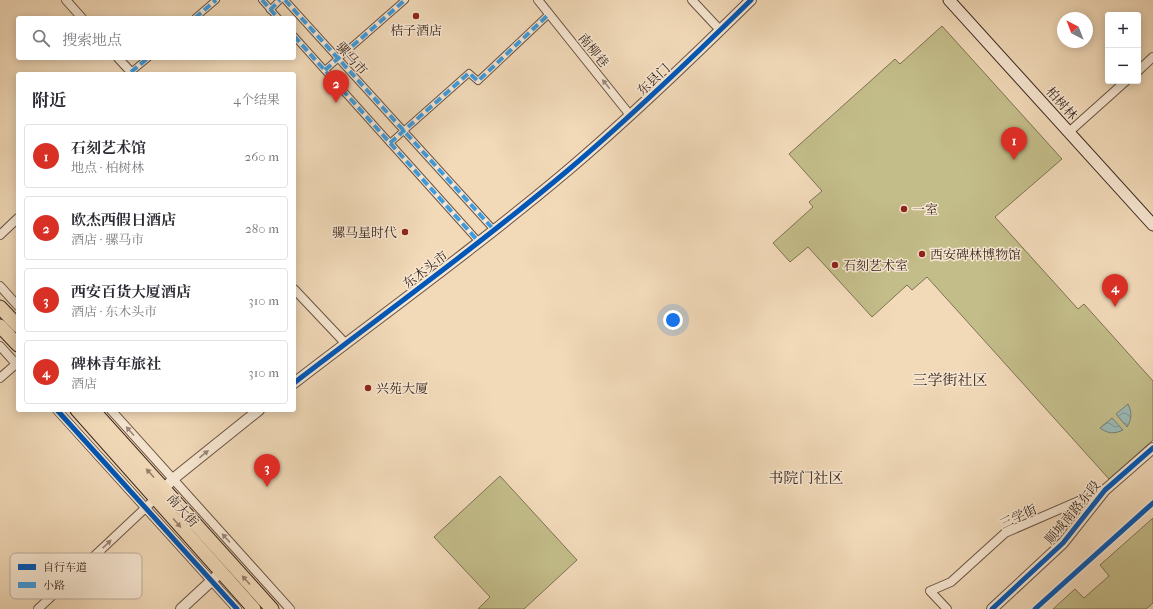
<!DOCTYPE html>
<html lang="zh">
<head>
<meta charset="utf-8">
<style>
	:root { --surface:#fff; --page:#f2f2f3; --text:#2b2b33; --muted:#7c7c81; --line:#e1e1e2; --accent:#d93025 }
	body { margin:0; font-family:"IM FELL French Canon","Noto Serif SC",serif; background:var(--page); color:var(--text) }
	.controls { position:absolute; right:12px; top:12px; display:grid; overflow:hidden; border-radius:4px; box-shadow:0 2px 10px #0003 }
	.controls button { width:36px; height:36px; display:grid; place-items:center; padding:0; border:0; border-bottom:1px solid var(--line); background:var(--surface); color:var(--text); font:20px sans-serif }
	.compass { position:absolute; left:1057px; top:12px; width:36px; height:36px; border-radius:50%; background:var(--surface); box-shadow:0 2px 10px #0003; rotate:318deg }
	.you { position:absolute; left:673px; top:320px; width:14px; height:14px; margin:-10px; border:3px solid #fff; border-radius:50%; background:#1a73e8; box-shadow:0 0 0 6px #1a73e833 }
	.badge { display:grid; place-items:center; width:26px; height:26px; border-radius:50%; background:var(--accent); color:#fff; font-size:13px; font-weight:700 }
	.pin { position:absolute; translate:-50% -33px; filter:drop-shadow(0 1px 2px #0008) }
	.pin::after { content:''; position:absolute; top:21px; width:14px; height:12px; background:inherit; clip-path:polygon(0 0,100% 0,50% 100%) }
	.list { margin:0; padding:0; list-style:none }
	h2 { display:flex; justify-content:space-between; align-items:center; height:52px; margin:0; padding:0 16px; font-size:17px }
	h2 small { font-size:13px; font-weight:400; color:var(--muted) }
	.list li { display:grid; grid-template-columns:26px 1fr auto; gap:12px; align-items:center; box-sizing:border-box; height:64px; margin:0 8px 8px; padding:0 8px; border:1px solid var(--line); border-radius:4px }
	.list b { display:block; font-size:15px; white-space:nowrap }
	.list p { margin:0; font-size:13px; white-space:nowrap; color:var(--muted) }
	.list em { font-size:13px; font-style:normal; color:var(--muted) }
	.icon { flex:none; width:22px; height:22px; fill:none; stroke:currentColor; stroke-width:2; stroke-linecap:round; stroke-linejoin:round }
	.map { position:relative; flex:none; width:1153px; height:609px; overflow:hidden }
	.search { position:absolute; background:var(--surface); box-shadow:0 2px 10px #0003; left:16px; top:16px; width:280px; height:44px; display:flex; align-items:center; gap:10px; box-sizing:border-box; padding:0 14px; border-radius:4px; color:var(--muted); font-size:15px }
	.panel { position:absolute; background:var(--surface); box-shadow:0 2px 10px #0003; left:16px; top:72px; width:280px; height:340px; border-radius:4px }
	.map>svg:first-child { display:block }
</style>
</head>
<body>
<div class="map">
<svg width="1153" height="609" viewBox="0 0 1153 609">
	<defs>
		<pattern id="water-waves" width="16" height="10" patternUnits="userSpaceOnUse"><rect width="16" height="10" fill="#9cbab5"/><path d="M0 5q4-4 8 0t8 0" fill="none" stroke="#809793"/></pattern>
	</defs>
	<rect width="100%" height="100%" fill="#f2dab9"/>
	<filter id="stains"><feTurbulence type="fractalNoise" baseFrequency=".005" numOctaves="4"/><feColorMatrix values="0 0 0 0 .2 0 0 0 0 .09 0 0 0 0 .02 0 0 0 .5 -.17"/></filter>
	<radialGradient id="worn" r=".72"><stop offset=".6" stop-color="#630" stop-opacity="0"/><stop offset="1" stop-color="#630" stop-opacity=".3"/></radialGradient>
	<g fill="#c3bd8a" stroke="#7e7254">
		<path d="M 942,26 L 1062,159 L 995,217 L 1078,309 L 1084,304 L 1153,381 L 1153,440 L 1109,479 L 927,277 L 912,290 L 907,285 L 872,317 L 808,247 L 790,262 L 773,243 L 813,207 L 809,202 L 822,191 L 789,154 L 895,59 L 900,64 Z"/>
		<path d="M 500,476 L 577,560 L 524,609 L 478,609 L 490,597 L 434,537 Z"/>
		<path d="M 1153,518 L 1153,603 L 1146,609 L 1053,609 L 1075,589 L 1084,598 L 1109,576 L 1100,565 Z"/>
	</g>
	<g fill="url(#water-waves)" stroke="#757f78">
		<path d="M 1128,404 C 1132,412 1132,419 1127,427 L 1116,414 Z"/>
		<path d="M 1112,418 L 1123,430 C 1115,434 1108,434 1100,428 Z"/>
	</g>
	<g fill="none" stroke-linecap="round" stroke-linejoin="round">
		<defs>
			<g id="pedestrian">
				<path d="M 262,0 L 278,18"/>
				<path d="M 285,0 L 494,230"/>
				<path d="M 270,10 L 280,0"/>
				<path d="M 195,18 L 216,0"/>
				<path d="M 294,36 L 479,242"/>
				<path d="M 325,70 L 405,0"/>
				<path d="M 131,72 L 148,58"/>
				<path d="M 390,143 L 469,73 L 478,81 L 549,14"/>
			</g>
			<g id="minor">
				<path d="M 66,0 L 82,18"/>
				<path d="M 538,0 L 630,115"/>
				<path d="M 692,0 L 720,30"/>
				<path d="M 118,58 L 131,72 L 130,74"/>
				<path d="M 1138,71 L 1153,57"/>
				<path d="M 1069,132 L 1126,81"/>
				<path d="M 0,235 L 18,218"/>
				<path d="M 0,286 L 18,306"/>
				<path d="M 294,289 L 346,344"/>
				<path d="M 0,346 L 18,366"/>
				<path d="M 0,378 L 16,364 L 18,360"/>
				<path d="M 57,410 L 237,609"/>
				<path d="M 111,410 L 290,609"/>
				<path d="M 38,609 L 156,498"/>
				<path d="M 947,609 L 930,591 L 951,582 L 1005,533 L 1104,490"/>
			</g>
			<g id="tertiary">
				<path d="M 294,383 C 385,313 479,245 567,171 C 631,117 691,59 751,0"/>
				<path d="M 164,489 L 173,479 L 259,410"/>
				<path d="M 181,609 L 221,572"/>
				<path d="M 992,609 L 1063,543 L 1105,490 L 1153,448"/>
			</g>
			<path id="secondary" d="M 949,0 L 1153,225"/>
			<g id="primary">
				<path d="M 0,307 L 18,326"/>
				<path d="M 0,326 L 18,345"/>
				<path d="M 77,410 L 254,609"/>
				<path d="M 93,410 L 272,609"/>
			</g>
		</defs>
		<use href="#pedestrian" stroke="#685344" stroke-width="8"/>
		<use href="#minor" stroke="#685344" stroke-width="10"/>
		<use href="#tertiary" stroke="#685344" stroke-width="12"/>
		<use href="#secondary" stroke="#3a261d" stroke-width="13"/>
		<use href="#primary" stroke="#3a261d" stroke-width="15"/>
		<use href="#pedestrian" stroke="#f7e7d2" stroke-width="6"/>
		<use href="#minor" stroke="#f7e7d2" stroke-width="8"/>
		<use href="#tertiary" stroke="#f7e7d2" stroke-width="10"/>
		<use href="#secondary" stroke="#f7e7d2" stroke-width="11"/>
		<use href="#primary" stroke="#f2dab9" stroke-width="13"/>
		<g stroke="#3e9cdf" stroke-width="4" stroke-dasharray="8 4" stroke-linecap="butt">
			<path d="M 262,0 L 278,18"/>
			<path d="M 285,0 L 494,230"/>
			<path d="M 270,10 L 280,0"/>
			<path d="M 195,18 L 216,0"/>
			<path d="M 294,36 L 479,242"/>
			<path d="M 325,70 L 405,0"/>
			<path d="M 131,72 L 148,58"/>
			<path d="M 390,143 L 469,73 L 478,81 L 549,14"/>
		</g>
		<defs>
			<g id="cycleway">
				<path d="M 294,383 C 385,313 479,245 567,171 C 631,117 691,59 751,0"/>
				<path d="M 57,410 L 237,609"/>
				<path d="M 992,609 L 1063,543 L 1105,490 L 1153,448"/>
				<path d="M 1035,609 L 1153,503"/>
			</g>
		</defs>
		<use href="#cycleway" stroke="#f7e7d2" stroke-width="8"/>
		<use href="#cycleway" stroke="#0057b8" stroke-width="5"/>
	</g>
	<defs><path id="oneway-solid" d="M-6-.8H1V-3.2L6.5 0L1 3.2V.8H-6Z"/></defs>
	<g fill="#988678">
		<use href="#oneway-solid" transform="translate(606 84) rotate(-129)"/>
		<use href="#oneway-solid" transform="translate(130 431) rotate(-132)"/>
		<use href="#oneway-solid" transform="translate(204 454) rotate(-39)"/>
		<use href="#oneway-solid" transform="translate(226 538) rotate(-132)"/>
		<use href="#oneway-solid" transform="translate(107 544) rotate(-43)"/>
	</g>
	<g fill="#96806b">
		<use href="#oneway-solid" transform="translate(150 473) rotate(-132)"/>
		<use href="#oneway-solid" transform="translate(177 523) rotate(49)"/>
		<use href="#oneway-solid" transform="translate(246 580) rotate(-132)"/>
	</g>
	<g fill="#8f2418" stroke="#f7e7d2" stroke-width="1.5">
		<circle cx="416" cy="16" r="4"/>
		<circle cx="904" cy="209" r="4"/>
		<circle cx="405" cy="232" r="4"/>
		<circle cx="922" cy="254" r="4"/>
		<circle cx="835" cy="265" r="4"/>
		<circle cx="368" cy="388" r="4"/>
	</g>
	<g text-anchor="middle" stroke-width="3" stroke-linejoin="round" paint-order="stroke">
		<g font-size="13" fill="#3a261d" stroke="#f7e7d2" text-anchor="start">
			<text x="416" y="35" text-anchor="middle">桔子酒店</text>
			<text x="912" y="214">一室</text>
			<text x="397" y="237" text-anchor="end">骡马星时代</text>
			<text x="930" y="259">西安碑林博物馆</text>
			<text x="843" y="270">石刻艺术室</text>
			<text x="376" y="393">兴苑大厦</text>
		</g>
		<g font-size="13" fill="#3a261d" stroke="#f7e7d2">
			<text transform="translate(594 50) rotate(51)" y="5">南柳巷</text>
			<text transform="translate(352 58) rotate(48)" y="5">骡马市</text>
			<text transform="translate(653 79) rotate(-43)" y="5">东县门</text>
			<text transform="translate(1062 103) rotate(48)" y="5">柏树林</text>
			<text transform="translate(425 269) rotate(-37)" y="5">东木头市</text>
			<text transform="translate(183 510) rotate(48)" y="5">南大街</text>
			<text transform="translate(1072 512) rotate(-50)" y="5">顺城南路东段</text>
			<text transform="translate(1018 516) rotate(-25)" y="5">三学街</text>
		</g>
		<g font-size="15" fill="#3a261d" stroke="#f7e7d2">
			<text x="950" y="385">三学街社区</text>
			<text x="806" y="483">书院门社区</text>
		</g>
	</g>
	<rect x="10" y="553" width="132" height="46" rx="6" fill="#f7e7d2" stroke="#bead9c" stroke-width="1"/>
	<rect x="18" y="564" width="18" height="6" fill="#0057b8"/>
	<rect x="18" y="582" width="18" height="6" fill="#3e9cdf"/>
	<g font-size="11" fill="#3a261d">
		<text x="43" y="571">自行车道</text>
		<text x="43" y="589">小路</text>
	</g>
	<rect width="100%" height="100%" filter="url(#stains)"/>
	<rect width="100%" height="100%" fill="url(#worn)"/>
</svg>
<div class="controls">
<button>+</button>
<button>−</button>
</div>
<svg class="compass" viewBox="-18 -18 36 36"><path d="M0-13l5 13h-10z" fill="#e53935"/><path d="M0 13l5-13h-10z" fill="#7c7c81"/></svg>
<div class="you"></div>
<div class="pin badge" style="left:1014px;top:160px">1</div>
<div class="pin badge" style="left:336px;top:103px">2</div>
<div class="pin badge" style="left:267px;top:487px">3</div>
<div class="pin badge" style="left:1115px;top:307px">4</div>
<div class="search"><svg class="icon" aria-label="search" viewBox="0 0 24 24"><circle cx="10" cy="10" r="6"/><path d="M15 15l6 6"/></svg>搜索地点</div>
<section class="panel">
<h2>附近<small>4个结果</small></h2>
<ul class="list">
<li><span class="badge">1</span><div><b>石刻艺术馆</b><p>地点 · 柏树林</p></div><em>260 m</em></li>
<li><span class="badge">2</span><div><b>欧杰西假日酒店</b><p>酒店 · 骡马市</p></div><em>280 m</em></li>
<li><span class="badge">3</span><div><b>西安百货大厦酒店</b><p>酒店 · 东木头市</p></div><em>310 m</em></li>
<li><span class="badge">4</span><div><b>碑林青年旅社</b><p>酒店</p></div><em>310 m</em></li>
</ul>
</section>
</div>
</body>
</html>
